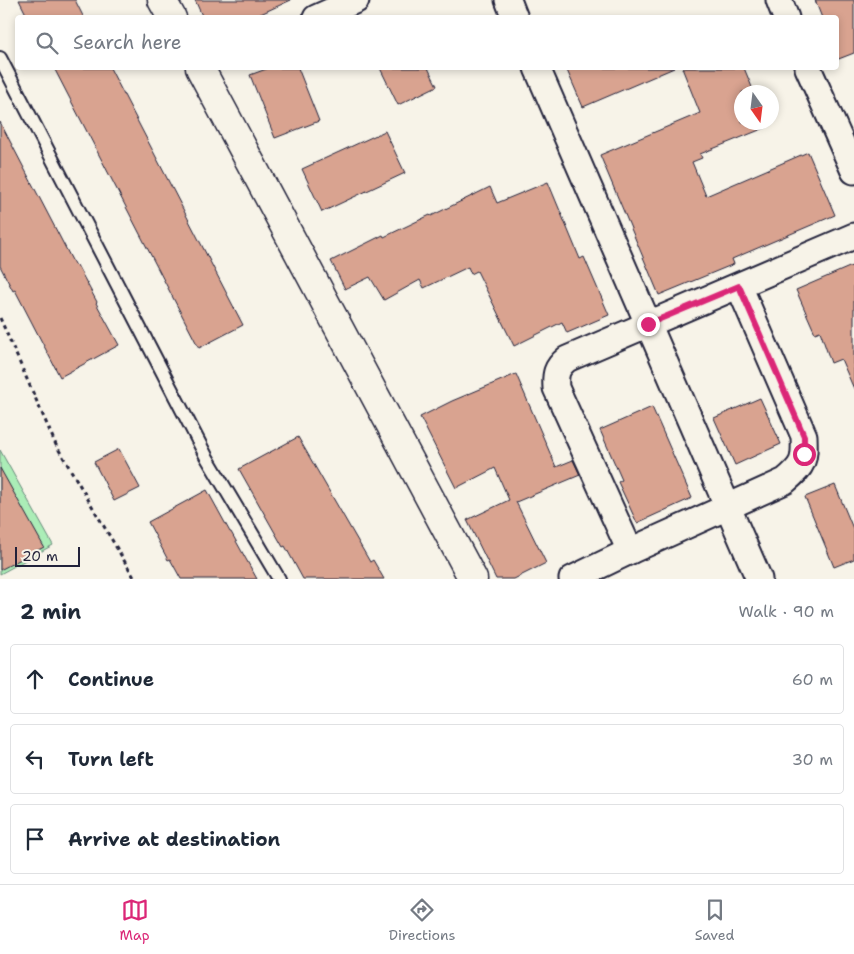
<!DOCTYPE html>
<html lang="en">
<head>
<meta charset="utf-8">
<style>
	:root { --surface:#fff; --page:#f6f6f7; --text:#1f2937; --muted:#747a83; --line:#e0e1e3; --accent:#db2777 }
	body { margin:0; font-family:"Shantell Sans",sans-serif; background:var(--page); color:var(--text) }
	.compass { position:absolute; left:734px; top:85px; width:45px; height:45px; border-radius:50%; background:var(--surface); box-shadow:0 2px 8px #0003; rotate:166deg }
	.scale { position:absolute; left:15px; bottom:12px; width:65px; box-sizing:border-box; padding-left:5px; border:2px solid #22223b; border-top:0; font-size:14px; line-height:18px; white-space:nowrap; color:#22223b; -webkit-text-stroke:4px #f7f3e8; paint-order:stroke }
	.stop { position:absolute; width:15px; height:15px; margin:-11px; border:4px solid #db2777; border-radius:50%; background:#fff }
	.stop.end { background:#db2777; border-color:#fff; box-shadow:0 1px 5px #0008 }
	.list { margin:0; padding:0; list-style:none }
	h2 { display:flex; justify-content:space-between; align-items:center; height:65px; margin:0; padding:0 20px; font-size:21px }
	h2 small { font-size:16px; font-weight:400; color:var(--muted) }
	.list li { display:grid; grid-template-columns:32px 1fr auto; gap:15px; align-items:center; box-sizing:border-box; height:70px; margin:0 10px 10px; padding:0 10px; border:1px solid var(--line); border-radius:5px }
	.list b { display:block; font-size:19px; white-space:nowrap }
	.list em { font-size:16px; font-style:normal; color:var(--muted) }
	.icon { flex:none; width:28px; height:28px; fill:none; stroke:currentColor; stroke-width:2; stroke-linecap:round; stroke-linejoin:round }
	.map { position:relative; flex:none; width:854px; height:579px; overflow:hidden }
	.search { position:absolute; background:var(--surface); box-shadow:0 2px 8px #0003; left:15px; right:15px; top:15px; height:55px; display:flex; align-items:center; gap:12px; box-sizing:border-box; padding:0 18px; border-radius:5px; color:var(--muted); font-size:19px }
	.sheet { height:305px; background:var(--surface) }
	nav { display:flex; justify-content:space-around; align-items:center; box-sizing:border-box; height:70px; border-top:1px solid var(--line); background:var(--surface); font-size:14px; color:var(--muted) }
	nav a { display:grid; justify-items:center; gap:2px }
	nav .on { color:var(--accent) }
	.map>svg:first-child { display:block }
</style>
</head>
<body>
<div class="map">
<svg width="854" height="579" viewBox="0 0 854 579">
	<rect width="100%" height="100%" fill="#f7f3e8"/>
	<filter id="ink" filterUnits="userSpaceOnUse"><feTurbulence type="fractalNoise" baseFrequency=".02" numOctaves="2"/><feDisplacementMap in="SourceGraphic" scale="10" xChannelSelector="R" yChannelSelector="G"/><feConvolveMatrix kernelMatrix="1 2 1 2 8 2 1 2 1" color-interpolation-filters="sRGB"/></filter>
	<g filter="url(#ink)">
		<path fill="#abedb7" stroke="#668879" d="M 0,450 L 53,545 L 0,574 Z"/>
		<g fill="#d9a390" stroke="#22223b">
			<path d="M 19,0 L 75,0 L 84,18 L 28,18 Z"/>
			<path d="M 195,0 L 291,0 L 252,18 L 203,18 Z"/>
			<path d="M 815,0 L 854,0 L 854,53 L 836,60 L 836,18 L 822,18 Z"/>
			<path d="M 54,68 L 110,68 L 243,325 L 199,348 Z"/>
			<path d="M 269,68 L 298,68 L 319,121 L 275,138 L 250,75 Z"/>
			<path d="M 380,68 L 428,68 L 437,86 L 398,105 Z"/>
			<path d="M 566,68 L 674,68 L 583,107 Z"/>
			<path d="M 682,68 L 744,68 L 754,92 L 742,92 L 742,122 L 766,122 L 767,127 L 700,154 L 702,158 L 692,162 L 706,196 L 808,152 L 835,215 L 732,259 L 734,264 L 659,295 L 600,155 L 700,113 Z"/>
			<path d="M 0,122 L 75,266 L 77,265 L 97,302 L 96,303 L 119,345 L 60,377 L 15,290 L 13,291 L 0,266 Z"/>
			<path d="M 385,131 L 405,173 L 322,212 L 302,169 Z"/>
			<path d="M 548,182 L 580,259 L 584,257 L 609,315 L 567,333 L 562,322 L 514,346 L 477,271 L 471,274 L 468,267 L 424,288 L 420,280 L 384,300 L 370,277 L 345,289 L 331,261 L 383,235 L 384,237 L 430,215 L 431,216 L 490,187 L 497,203 Z"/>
			<path d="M 854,265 L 854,389 L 841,359 L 831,363 L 820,331 L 815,333 L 796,290 Z"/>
			<path d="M 516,374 L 556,467 L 573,460 L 580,475 L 516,502 L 546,563 L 514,579 L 496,579 L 467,520 L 509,500 L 495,468 L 456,488 L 420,417 L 452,401 Z"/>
			<path d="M 760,398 L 781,444 L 735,465 L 714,418 Z"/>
			<path d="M 652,407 L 692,498 L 637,523 L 618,482 L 622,480 L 600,430 Z"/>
			<path d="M 298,437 L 370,562 L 373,560 L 384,579 L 303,579 L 285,546 L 283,547 L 239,469 Z"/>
			<path d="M 119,449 L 140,488 L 114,501 L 94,462 Z"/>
			<path d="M 0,468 L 44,547 L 0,570 Z"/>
			<path d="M 835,485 L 854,531 L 854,559 L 834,567 L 805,497 Z"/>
			<path d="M 207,490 L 230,532 L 231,532 L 257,579 L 181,579 L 170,559 L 168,560 L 148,522 Z"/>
		</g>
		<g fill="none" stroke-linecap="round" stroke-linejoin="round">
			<defs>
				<path id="service" d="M 0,58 L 206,456 L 279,579"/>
				<g id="minor">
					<path d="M 508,0 L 515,18"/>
					<path d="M 779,0 L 786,18"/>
					<path d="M 316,18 L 356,0"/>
					<path d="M 537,68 L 759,579"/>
					<path d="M 808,68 L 854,171"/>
					<path d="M 630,551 L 556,388 C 555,374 556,368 567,359 L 854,236"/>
					<path d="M 572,579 L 630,551 L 785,481 C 804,465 805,461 804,436 L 739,286"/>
				</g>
				<g id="tertiary">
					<path d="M 162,0 L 172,18"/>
					<path d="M 200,68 L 473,579"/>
				</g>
			</defs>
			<use href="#service" stroke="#22223b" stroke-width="16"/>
			<use href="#minor" stroke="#22223b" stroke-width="29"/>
			<use href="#tertiary" stroke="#22223b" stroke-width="31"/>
			<path stroke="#22223b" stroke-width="3" stroke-dasharray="4 4" stroke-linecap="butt" d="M 0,318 L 56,445 L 135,579"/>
			<use href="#service" stroke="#f7f3e8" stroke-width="12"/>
			<use href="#minor" stroke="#f7f3e8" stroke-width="25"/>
			<use href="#tertiary" stroke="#f7f3e8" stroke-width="28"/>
		</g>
	</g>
	<g fill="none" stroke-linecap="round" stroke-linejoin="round" filter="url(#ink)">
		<path stroke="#db2777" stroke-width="6" d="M 648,324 L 739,286 L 804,436 L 804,454"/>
	</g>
</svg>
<svg class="compass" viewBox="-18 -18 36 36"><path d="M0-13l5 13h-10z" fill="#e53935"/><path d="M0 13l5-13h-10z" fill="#747a83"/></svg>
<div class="scale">20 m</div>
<div class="stop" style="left:804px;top:454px"></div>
<div class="stop end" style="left:648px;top:324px"></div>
<div class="search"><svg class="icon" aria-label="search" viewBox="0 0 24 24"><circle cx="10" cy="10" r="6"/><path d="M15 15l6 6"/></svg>Search here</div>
</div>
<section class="sheet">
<h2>2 min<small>Walk · 90 m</small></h2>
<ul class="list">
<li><svg class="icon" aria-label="ahead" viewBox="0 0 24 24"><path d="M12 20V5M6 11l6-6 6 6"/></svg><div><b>Continue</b></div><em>60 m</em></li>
<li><svg class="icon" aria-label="left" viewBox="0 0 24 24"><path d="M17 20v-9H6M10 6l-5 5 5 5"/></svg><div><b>Turn left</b></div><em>30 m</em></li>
<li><svg class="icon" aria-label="arrive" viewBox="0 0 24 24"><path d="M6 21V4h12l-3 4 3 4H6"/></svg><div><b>Arrive at destination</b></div></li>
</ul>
</section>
<nav>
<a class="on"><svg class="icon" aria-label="map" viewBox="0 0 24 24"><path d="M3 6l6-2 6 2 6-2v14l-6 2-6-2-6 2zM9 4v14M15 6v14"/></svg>Map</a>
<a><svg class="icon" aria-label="directions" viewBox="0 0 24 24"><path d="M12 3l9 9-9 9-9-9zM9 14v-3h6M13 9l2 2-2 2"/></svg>Directions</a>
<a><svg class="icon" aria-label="saved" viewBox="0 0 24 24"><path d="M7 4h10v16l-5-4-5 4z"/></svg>Saved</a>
</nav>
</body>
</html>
